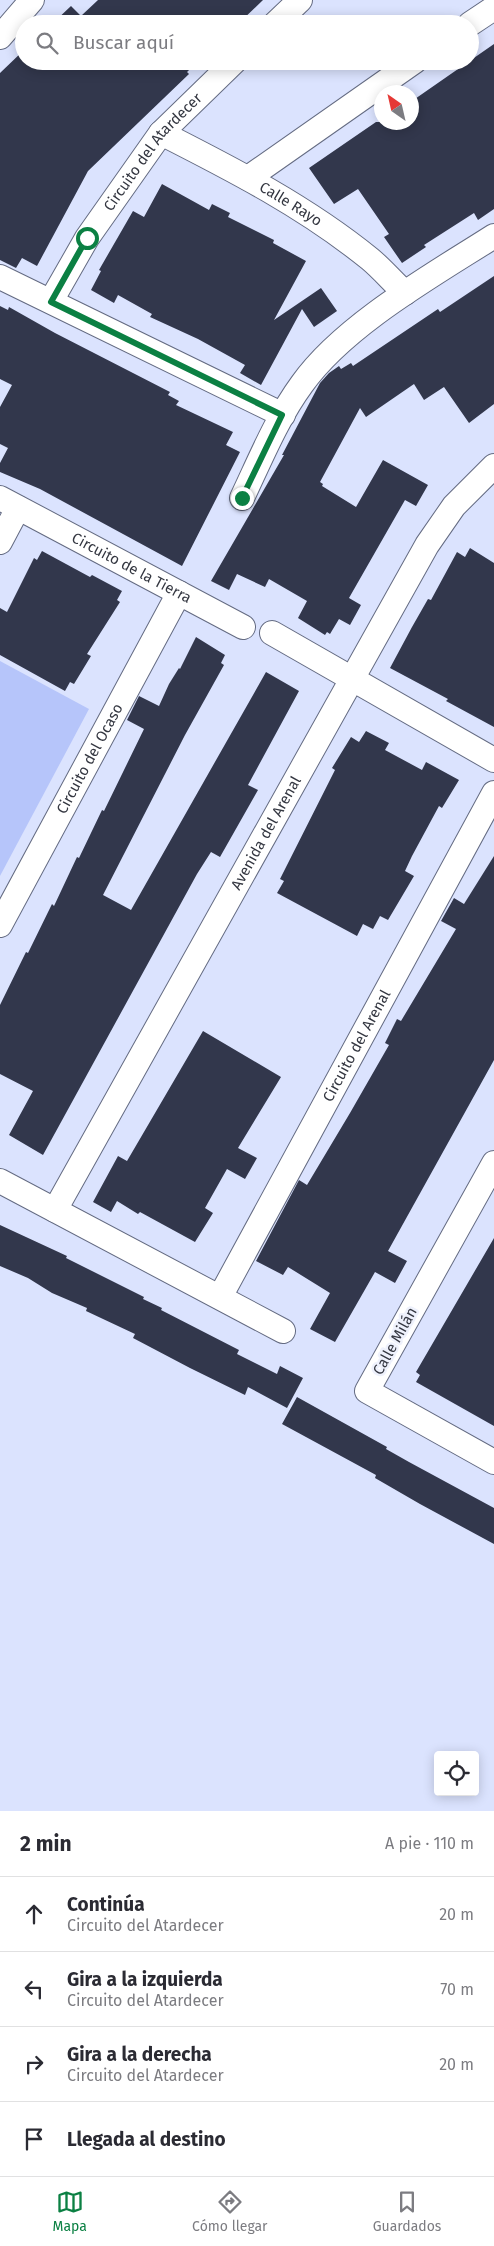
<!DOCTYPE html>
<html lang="es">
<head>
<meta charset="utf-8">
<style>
	:root { --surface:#fff; --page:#f2f2f3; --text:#2b2b33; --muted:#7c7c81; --line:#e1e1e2; --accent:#0b8043 }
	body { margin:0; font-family:"Fira Sans",sans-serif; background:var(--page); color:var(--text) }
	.controls { position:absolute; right:15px; bottom:15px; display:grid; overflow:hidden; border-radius:5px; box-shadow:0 2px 12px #0003 }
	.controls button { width:45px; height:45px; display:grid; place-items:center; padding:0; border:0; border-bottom:1px solid var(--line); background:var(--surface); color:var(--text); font:25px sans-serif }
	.compass { position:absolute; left:374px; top:85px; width:45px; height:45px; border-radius:50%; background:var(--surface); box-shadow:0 2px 12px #0003; rotate:326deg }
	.stop { position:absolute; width:15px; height:15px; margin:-11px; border:4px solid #0b8043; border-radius:50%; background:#fff }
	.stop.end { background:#0b8043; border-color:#fff; box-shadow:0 1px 5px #0008 }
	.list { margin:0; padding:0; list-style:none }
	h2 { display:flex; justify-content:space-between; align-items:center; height:65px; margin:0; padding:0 20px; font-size:21px }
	h2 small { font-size:16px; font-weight:400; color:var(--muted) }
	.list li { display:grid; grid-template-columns:32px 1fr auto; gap:15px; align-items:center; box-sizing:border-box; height:75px; padding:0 20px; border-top:1px solid var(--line) }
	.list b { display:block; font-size:19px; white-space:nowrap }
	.list p { margin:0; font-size:16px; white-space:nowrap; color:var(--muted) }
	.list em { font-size:16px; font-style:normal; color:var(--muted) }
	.icon { flex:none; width:28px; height:28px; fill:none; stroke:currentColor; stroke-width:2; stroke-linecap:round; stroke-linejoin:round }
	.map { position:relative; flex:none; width:494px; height:1811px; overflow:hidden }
	.search { position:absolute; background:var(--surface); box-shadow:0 2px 12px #0003; left:15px; right:15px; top:15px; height:55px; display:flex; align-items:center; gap:12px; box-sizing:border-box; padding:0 18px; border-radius:28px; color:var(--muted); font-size:19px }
	.sheet { height:365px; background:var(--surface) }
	nav { display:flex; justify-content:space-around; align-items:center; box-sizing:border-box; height:70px; border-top:1px solid var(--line); background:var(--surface); font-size:14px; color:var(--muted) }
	nav a { display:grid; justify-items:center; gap:2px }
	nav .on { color:var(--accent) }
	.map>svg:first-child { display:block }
</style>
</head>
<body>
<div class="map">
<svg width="494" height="1811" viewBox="0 0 494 1811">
	<rect width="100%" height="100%" fill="#dbe3fe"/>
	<path fill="#b6c5fa" d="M 0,661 L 89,709 L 0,876 Z"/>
	<g fill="#32374c">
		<path d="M 98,0 L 263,0 L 238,24 L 52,24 L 71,6 L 81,16 Z"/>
		<path d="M 494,44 L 494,209 L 478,220 L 474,213 L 424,245 L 426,247 L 402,263 L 384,237 L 389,234 L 358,189 L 334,204 L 309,168 L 376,122 L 412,122 L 412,101 Z"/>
		<path d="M 24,50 L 24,61 L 198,61 L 187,72 L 189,74 L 88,171 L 37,266 L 22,258 L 16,268 L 0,260 L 0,73 Z"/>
		<path d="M 162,184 L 209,210 L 212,204 L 230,213 L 228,217 L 274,240 L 273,243 L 306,261 L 274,320 L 321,288 L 337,311 L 314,327 L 302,309 L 261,385 L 240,373 L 245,365 L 198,339 L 150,317 L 152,314 L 118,295 L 114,303 L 91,290 L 101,271 L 99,270 L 133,211 L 144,217 Z"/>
		<path d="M 494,276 L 494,404 L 469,423 L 444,387 L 424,400 L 414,384 L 366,417 L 360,408 L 320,482 L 323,484 L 322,486 L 356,507 L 383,460 L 428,485 L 416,506 L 405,500 L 349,598 L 361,605 L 350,625 L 339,619 L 330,634 L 327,632 L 325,635 L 298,618 L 307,601 L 269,579 L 265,587 L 237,574 L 229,590 L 211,581 L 284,455 L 282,455 L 320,383 L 329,373 L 339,366 L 341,369 L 351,363 L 353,366 L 438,309 L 440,312 Z"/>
		<path d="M 0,306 L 8,310 L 9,307 L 55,333 L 170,392 L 168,395 L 179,401 L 176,405 L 233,432 L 226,445 L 240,452 L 182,566 L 40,489 L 0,472 L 0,463 L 8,448 L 0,444 L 0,407 L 12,385 L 0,379 Z"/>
		<path d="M 470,548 L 494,563 L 494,727 L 446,701 L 448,699 L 390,668 L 412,627 L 428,599 L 431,600 L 457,552 L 465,557 Z"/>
		<path d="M 42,551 L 90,577 L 92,575 L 122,591 L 117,600 L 120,602 L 87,654 L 91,656 L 74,684 L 70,682 L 65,691 L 0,655 L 0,608 L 7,612 L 34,558 L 37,560 Z"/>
		<path d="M 196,637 L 225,655 L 221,663 L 224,665 L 185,735 L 103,895 L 131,910 L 266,672 L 299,691 L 248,785 L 258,790 L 220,857 L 211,852 L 197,874 L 43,1155 L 9,1135 L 33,1091 L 0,1074 L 0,1005 L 26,952 L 28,953 L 52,904 L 54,906 L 77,857 L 79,858 L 102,810 L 104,811 L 144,729 L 127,720 L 139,696 L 159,706 L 169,684 L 179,668 L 180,669 Z"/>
		<path d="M 366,731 L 389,743 L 385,750 L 422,770 L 426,762 L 459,780 L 442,808 L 439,806 L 412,856 L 405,871 L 414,876 L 388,920 L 380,916 L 373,929 L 363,924 L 357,936 L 277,893 L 284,881 L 280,879 L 335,770 L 332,768 L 351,737 L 359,742 Z"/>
		<path d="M 494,856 L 494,1060 L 388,1251 L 407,1261 L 395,1283 L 375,1272 L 335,1342 L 310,1329 L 330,1293 L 288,1267 L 283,1275 L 256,1261 L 299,1180 L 307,1185 L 350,1113 L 389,1045 L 385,1043 L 397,1019 L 401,1021 L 456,929 L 441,921 L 454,898 L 464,904 Z"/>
		<path d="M 203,1031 L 281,1077 L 238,1148 L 257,1158 L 245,1179 L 227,1169 L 205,1208 L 213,1213 L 195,1242 L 140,1212 L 138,1214 L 117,1201 L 111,1212 L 93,1202 L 118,1156 L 127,1161 Z"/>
		<path d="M 0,1225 L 67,1256 L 66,1258 L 144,1297 L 143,1299 L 162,1308 L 161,1310 L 239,1350 L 237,1354 L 277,1374 L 280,1366 L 303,1378 L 287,1408 L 248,1387 L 245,1395 L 190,1368 L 133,1338 L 135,1334 L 86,1311 L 87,1308 L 52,1293 L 28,1278 L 0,1266 Z"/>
		<path d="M 494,1238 L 494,1426 L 416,1382 L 420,1375 L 416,1372 Z"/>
		<path d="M 297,1397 L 387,1447 L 386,1449 L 409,1462 L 494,1508 L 494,1544 L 420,1504 L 375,1478 L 376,1475 L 282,1424 Z"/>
	</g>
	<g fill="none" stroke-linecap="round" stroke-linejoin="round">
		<defs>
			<g id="minor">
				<path d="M 275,24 L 300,0"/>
				<path d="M 470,24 L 494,8"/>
				<path d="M 0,37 L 32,0"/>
				<path id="s1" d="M 161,133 C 234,170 306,207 370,259 C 382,269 393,282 405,293"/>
				<path d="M 248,178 L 415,61"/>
				<path d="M 0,277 L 283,415"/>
				<path id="s2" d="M 51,301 L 87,238 L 161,133 L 235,61"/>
				<path id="s3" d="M 0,498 L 243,627"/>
				<path d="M 242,498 C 260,460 277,418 302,384 C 344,325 433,275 494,236"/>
				<path d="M 0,542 L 18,508"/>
				<path d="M 272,633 L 494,760"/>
				<path id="s4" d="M 0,925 L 179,593"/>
				<path d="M 494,1163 L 367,1391 L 494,1462"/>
				<path d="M 0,1181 L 283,1331"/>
				<path id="s5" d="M 55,1210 L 427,545 L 454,506 L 494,466"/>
				<path id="s6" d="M 220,1297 L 494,793"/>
			</g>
		</defs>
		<use href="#minor" stroke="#646b82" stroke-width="26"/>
		<use href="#minor" stroke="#fff" stroke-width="24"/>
	</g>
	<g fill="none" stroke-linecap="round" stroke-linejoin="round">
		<path stroke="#0b8043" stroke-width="6" d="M 87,238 L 51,302 L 282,415 L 242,498"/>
	</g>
	<g text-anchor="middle" stroke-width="5" stroke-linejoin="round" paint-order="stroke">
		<g font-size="15" fill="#343741" stroke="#eef1fc">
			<text dy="5" stroke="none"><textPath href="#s2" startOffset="181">Circuito del Atardecer</textPath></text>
			<text dy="5" stroke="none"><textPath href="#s1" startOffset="148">Calle Rayo</textPath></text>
			<text dy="5" stroke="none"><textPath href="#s3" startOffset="149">Circuito de la Tierra</textPath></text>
			<text dy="5" stroke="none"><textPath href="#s4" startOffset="189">Circuito del Ocaso</textPath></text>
			<text dy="5" stroke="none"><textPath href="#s5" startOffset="432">Avenida del Arenal</textPath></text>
			<text dy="5" stroke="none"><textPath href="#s6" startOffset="286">Circuito del Arenal</textPath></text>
			<text transform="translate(395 1341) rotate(-61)" y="5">Calle Milán</text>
		</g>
	</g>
</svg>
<div class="controls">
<button><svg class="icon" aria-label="locate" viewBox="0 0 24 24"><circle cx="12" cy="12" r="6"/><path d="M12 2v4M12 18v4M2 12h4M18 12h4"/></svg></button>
</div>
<svg class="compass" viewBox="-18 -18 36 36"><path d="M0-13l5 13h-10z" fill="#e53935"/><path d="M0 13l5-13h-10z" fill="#7c7c81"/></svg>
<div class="stop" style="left:87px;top:238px"></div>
<div class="stop end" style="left:242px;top:498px"></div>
<div class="search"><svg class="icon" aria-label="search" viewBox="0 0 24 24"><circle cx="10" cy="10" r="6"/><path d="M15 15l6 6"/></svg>Buscar aquí</div>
</div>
<section class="sheet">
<h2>2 min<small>A pie · 110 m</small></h2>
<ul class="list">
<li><svg class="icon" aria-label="ahead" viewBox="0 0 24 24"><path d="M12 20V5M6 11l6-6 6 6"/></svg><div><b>Continúa</b><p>Circuito del Atardecer</p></div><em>20 m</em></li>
<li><svg class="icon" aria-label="left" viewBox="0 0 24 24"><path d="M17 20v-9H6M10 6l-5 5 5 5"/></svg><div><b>Gira a la izquierda</b><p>Circuito del Atardecer</p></div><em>70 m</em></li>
<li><svg class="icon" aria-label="right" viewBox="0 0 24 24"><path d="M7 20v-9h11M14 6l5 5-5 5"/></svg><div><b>Gira a la derecha</b><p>Circuito del Atardecer</p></div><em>20 m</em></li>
<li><svg class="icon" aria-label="arrive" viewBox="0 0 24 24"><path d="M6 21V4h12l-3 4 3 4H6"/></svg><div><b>Llegada al destino</b></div></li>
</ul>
</section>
<nav>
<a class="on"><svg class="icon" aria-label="map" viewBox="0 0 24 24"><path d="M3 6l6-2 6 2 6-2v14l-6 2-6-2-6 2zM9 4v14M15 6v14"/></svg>Mapa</a>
<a><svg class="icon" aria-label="directions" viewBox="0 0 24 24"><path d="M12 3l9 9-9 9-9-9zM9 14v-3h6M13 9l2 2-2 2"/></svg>Cómo llegar</a>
<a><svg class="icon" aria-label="saved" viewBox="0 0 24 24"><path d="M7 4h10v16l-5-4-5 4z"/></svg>Guardados</a>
</nav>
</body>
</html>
